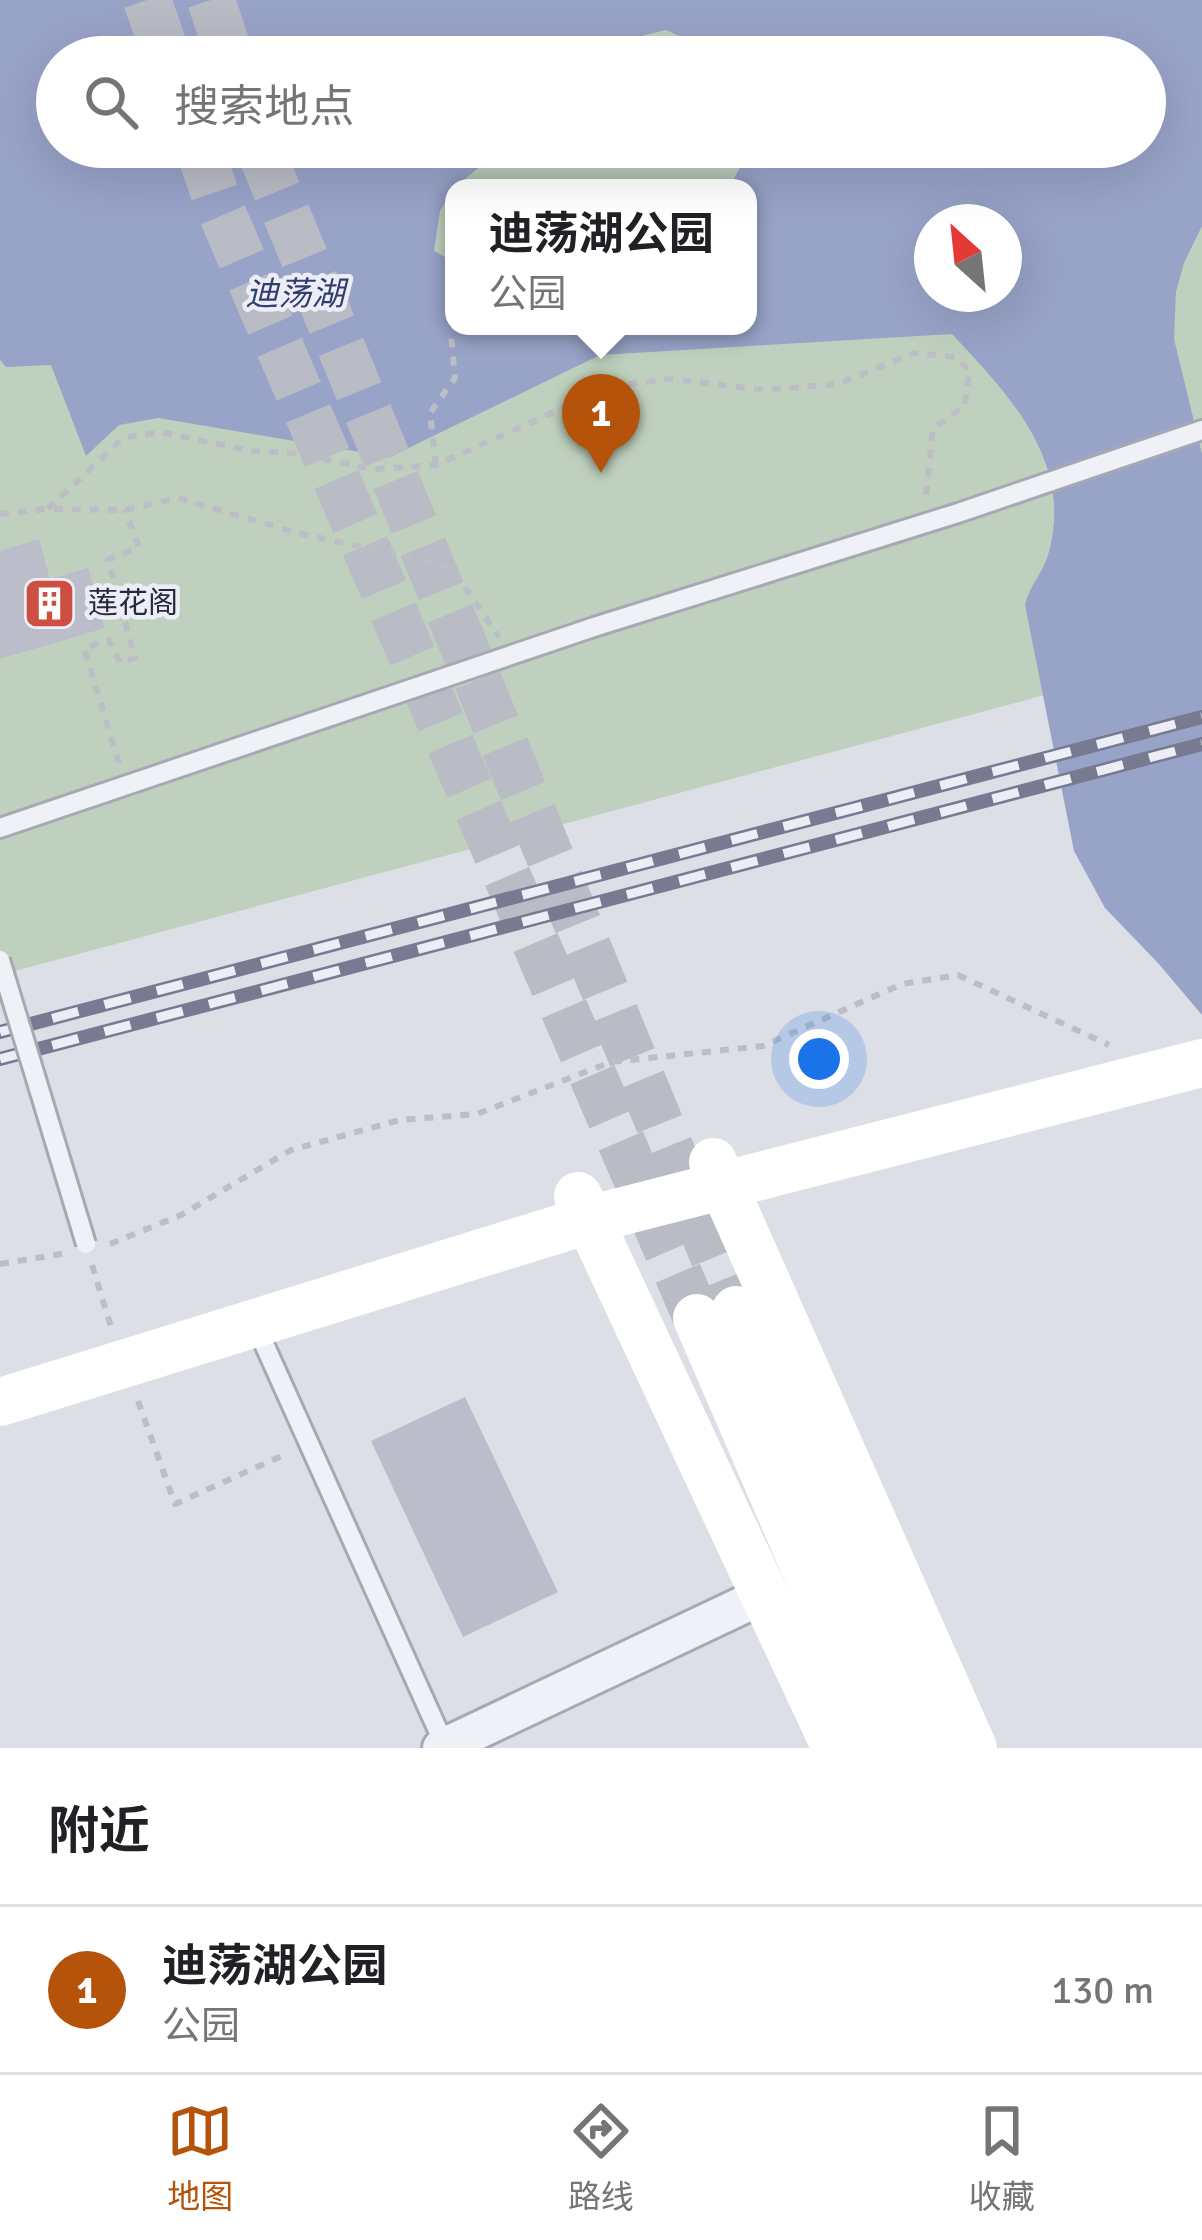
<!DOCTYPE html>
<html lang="zh">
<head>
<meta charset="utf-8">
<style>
	:root { --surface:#fff; --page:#f6f6f6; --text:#202124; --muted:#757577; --line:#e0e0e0; --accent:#b45309 }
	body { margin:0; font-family:Signika,"Noto Sans SC",sans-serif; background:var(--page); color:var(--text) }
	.compass { position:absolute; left:914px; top:204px; width:108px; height:108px; border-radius:50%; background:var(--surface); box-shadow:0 12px 48px #0002; rotate:333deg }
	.you { position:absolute; left:819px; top:1059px; width:42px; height:42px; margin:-30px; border:9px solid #fff; border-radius:50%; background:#1a73e8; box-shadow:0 0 0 18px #1a73e833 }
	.badge { display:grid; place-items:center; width:78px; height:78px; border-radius:50%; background:var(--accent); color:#fff; font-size:39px; font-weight:700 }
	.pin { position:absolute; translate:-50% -99px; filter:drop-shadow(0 3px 6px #0008) }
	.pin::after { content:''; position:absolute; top:63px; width:42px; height:36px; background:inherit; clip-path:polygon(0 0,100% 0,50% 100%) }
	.popup { position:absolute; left:445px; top:179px; width:312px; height:156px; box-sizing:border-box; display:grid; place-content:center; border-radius:24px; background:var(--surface); filter:drop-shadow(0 3px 9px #0005); font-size:39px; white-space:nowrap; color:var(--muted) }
	.popup b { font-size:45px; color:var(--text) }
	.popup::after { content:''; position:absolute; left:50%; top:100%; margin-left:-24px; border:24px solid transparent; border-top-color:var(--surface) }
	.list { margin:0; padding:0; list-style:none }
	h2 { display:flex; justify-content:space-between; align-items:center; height:156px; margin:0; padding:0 48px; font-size:51px }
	h2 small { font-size:39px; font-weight:400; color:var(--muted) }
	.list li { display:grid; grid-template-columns:78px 1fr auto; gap:36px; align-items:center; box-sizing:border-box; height:168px; padding:0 48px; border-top:3px solid var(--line) }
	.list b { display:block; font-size:45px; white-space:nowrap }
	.list p { margin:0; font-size:39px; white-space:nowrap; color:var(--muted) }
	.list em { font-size:39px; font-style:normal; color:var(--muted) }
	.icon { flex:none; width:66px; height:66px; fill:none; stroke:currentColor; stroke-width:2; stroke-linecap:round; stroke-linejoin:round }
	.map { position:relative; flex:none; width:1202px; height:1748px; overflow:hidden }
	.search { position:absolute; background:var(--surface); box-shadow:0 12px 48px #0002; left:36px; right:36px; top:36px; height:132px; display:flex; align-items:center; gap:30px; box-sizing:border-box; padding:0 42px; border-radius:66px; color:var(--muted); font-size:45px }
	.sheet { height:324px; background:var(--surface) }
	nav { display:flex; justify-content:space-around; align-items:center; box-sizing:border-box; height:168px; border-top:3px solid var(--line); background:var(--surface); font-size:33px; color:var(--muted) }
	nav a { display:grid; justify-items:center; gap:6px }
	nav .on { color:var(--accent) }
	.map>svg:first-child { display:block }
</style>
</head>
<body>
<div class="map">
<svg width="1202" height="1748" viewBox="0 0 1202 1748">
	<rect width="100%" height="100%" fill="#dddfe7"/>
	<path fill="#bfd1be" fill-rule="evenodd" d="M 0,0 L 1202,0 L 1202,653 L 0,975 ZM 57,57 L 1145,57 L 1145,147 L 57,147 ZM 454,188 L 748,188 L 748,326 L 454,326 ZM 932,222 L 1004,222 L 1004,294 L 932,294 Z"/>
	<path fill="#98a3c8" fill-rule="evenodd" d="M 0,0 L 1202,0 L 1202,226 L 1184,263 L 1176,292 L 1174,339 L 1202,454 L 1202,1015 L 1158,963 L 1105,908 L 1074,851 L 1025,605 C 1029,586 1043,573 1048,555 C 1075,463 1010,396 952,334 L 600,355 L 390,457 L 158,418 L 119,425 L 86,456 L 51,365 L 6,367 L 0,360 ZM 666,30 L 708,49 L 714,57 L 1145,57 L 1145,147 L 751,147 L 729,188 L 748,188 L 748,326 L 454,326 L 454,262 L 434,251 L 440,211 L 454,188 L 504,147 L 57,147 L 57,57 L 606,57 L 625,40 ZM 932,222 L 1004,222 L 1004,294 L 932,294 Z"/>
	<g fill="#bbbdca">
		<path d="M 39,539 L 50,579 L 88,568 L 105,628 L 0,659 L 0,551 Z"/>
		<path d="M 465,1397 L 558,1592 L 463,1637 L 371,1441 Z"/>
	</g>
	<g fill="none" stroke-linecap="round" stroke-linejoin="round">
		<g stroke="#b9bbc5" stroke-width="48" stroke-dasharray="48 24" stroke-linecap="butt">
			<path d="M 147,0 L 167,57"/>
			<path d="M 211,0 L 230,57"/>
			<path d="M 199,147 L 219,206 L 697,1318"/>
			<path d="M 259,147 L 736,1310"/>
		</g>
		<defs>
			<g id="lane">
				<path d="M 0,828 L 594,627 L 958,513 L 1202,430"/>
				<path d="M 256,1326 L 445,1746"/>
			</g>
			<path id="street" d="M 441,1748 L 764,1595"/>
		</defs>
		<use href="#lane" stroke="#a6a9b4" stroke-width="24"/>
		<use href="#street" stroke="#a6a9b4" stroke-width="42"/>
		<g stroke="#bcbdc6" stroke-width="6" stroke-dasharray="9 9" stroke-linecap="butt">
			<path d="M 436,465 L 430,413 L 455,378 L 451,334 L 456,326"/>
			<path d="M 48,509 L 123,438 L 160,432 L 251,451 L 291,453 L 375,469 L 436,465 L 612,386 L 671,379 L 764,390 L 838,384 L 914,353 L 955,357 L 969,370 L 965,406 L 933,428 L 926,496"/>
			<path d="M 0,514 L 48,509 L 125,510 L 178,498 L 294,532 L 451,567 L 499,637"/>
			<path d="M 119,763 L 84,648 L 109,640 L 120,663 L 135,658 L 108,560 L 139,547 L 125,510"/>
			<path d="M 110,1244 L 181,1215 L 291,1150 L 400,1120 L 477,1114 L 611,1062 L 763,1046 L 902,984 L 958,975 L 1109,1045"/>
			<path d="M 0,1264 L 67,1253"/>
			<path d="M 92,1265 L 111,1327"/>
			<path d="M 138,1401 L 175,1504 L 288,1453"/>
		</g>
		<use href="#lane" stroke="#f0f1f6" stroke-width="18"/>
		<use href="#street" stroke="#f0f1f6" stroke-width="36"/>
		<g stroke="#fff" stroke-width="48">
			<path d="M 713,1162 L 973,1748"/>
			<path d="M 578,1196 L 836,1748"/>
			<path d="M 736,1310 L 924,1748"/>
			<path d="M 697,1318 L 883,1748"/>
			<path d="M 0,1402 L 588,1220 L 1202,1063"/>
		</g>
		<defs>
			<g id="rail">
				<path d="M 0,1032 L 1202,717"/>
				<path d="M 0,1059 L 1202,744"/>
			</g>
		</defs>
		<use href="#rail" stroke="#777a91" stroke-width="14"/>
		<use href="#rail" stroke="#edeef5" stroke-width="9" stroke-dasharray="27" stroke-linecap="butt"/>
		<defs>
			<path id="lane-bridge" d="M 0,960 L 86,1244"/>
		</defs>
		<use href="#lane-bridge" stroke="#a6a9b4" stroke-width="24" stroke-linecap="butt"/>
		<use href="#lane-bridge" stroke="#f0f1f6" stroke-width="18"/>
	</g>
	<defs>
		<symbol id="building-square" viewBox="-11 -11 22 22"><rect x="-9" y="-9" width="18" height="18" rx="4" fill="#ce4e41" stroke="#edeef5"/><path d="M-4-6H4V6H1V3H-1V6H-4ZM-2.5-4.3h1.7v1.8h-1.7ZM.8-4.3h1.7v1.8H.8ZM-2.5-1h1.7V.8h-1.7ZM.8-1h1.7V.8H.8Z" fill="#fff"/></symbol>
	</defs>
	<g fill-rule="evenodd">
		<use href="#building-square" x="20" y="574" width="59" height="59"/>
	</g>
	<g text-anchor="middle" stroke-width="9" stroke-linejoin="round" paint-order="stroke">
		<g font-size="30" fill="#272a3e" stroke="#edeef5" text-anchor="start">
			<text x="88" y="613">莲花阁</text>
		</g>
		<g font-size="33" font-style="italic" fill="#313e72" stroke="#edeef5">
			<text x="295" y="305">迪荡湖</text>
		</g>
	</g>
</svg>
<svg class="compass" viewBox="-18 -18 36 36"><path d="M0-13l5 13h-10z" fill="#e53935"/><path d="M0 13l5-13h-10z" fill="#757577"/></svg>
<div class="you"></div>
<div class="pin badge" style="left:601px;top:473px">1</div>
<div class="popup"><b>迪荡湖公园</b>公园</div>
<div class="search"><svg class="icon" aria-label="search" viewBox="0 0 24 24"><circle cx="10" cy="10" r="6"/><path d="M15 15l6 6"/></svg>搜索地点</div>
</div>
<section class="sheet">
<h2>附近<small></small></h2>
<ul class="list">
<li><span class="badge">1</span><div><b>迪荡湖公园</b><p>公园</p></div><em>130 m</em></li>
</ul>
</section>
<nav>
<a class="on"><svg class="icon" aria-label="map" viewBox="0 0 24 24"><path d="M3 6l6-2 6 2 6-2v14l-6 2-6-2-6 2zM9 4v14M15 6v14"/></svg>地图</a>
<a><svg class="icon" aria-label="directions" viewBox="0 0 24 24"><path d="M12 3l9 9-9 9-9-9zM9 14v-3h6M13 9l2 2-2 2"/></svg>路线</a>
<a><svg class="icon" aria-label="saved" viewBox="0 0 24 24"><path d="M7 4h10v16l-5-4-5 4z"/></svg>收藏</a>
</nav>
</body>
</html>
